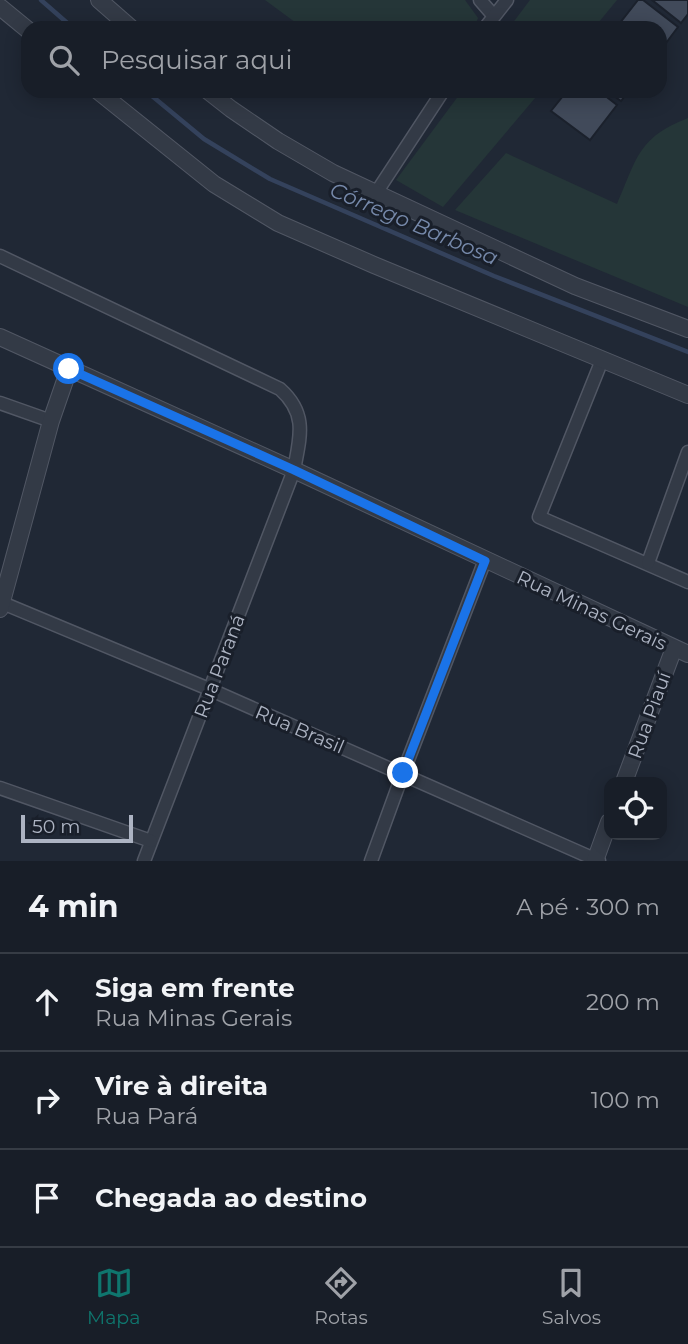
<!DOCTYPE html>
<html lang="pt">
<head>
<meta charset="utf-8">
<style>
	:root { --surface:#181e28; --page:#252b34; --text:#f1f3f6; --muted:#9fa2a8; --line:#363c45; --accent:#0f766e }
	body { margin:0; font-family:Montserrat,sans-serif; background:var(--page); color:var(--text) }
	.controls { position:absolute; right:21px; bottom:21px; display:grid; overflow:hidden; border-radius:14px; box-shadow:0 4px 18px #0003 }
	.controls button { width:63px; height:63px; display:grid; place-items:center; padding:0; border:0; border-bottom:2px solid var(--line); background:var(--surface); color:var(--text); font:35px sans-serif }
	.scale { position:absolute; left:21px; bottom:18px; width:112px; box-sizing:border-box; padding-left:7px; border:4px solid #adb4c3; border-top:0; font-size:19px; line-height:24px; white-space:nowrap; color:#adb4c3; -webkit-text-stroke:5px #191f2a; paint-order:stroke }
	.stop { position:absolute; width:21px; height:21px; margin:-16px; border:5px solid #1a73e8; border-radius:50%; background:#fff }
	.stop.end { background:#1a73e8; border-color:#fff; box-shadow:0 2px 7px #0008 }
	.list { margin:0; padding:0; list-style:none }
	h2 { display:flex; justify-content:space-between; align-items:center; height:91px; margin:0; padding:0 28px; font-size:30px }
	h2 small { font-size:23px; font-weight:400; color:var(--muted) }
	.list li { display:grid; grid-template-columns:46px 1fr auto; gap:21px; align-items:center; box-sizing:border-box; height:98px; padding:0 28px; border-top:2px solid var(--line) }
	.list b { display:block; font-size:26px; white-space:nowrap }
	.list p { margin:0; font-size:23px; white-space:nowrap; color:var(--muted) }
	.list em { font-size:23px; font-style:normal; color:var(--muted) }
	.icon { flex:none; width:38px; height:38px; fill:none; stroke:currentColor; stroke-width:2; stroke-linecap:round; stroke-linejoin:round }
	.map { position:relative; flex:none; width:688px; height:861px; overflow:hidden }
	.search { position:absolute; background:var(--surface); box-shadow:0 4px 18px #0003; left:21px; right:21px; top:21px; height:77px; display:flex; align-items:center; gap:18px; box-sizing:border-box; padding:0 24px; border-radius:21px; color:var(--muted); font-size:26px }
	.sheet { height:385px; background:var(--surface) }
	nav { display:flex; justify-content:space-around; align-items:center; box-sizing:border-box; height:98px; border-top:2px solid var(--line); background:var(--surface); font-size:19px; color:var(--muted) }
	nav a { display:grid; justify-items:center; gap:4px }
	nav .on { color:var(--accent) }
	.map>svg:first-child { display:block }
</style>
</head>
<body>
<div class="map">
<svg width="688" height="861" viewBox="0 0 688 861">
	<rect width="100%" height="100%" fill="#202835"/>
	<g fill="#253638">
		<path d="M 265,0 L 465,0 L 478,18 L 474,28 L 303,28 Z"/>
		<path d="M 530,0 L 617,0 L 594,28 L 509,28 Z"/>
		<path d="M 462,91 L 541,91 L 443,207 L 396,180 Z"/>
		<path d="M 688,118 L 688,307 L 455,210 L 506,153 L 617,204 C 637,159 637,138 688,118 Z"/>
	</g>
	<g fill="none" stroke-linecap="round" stroke-linejoin="round">
		<g stroke="#34425c" stroke-width="4.5">
			<path d="M 41,0 L 73,28"/>
			<path d="M 146,91 L 204,139 L 270,179 L 494,276 L 688,352"/>
		</g>
	</g>
	<g fill="#414a5a" stroke="#1b212c" stroke-width="2">
		<path d="M 638,0 L 643,0 L 678,27 L 660,51 L 660,28 L 616,28 Z"/>
		<path d="M 652,0 L 688,0 L 688,14 L 681,23 Z"/>
		<path d="M 567,91 L 599,91 L 617,105 L 590,140 L 551,111 Z"/>
		<path d="M 607,91 L 629,91 L 621,101 Z"/>
	</g>
	<g fill="none" stroke-linecap="round" stroke-linejoin="round">
		<defs>
			<g id="minor">
				<path d="M 480,0 L 493,15"/>
				<path d="M 485,28 L 507,0"/>
				<path d="M 376,193 L 443,91"/>
				<path d="M 0,256 L 280,389 C 308,414 300,437 294,470 L 144,861"/>
				<path d="M 602,360 L 539,517 L 688,582"/>
				<path d="M 0,403 L 51,421"/>
				<path d="M 648,563 L 688,452"/>
				<path d="M 0,602 L 209,689 L 599,861"/>
				<path d="M 0,788 L 151,841"/>
				<path d="M 371,861 L 403,773 L 485,560"/>
			</g>
			<g id="tertiary">
				<path d="M 99,0 L 131,28"/>
				<path d="M 0,7 L 28,30"/>
				<path d="M 98,91 L 214,184 L 278,223 L 374,265 L 688,395"/>
				<path d="M 208,91 L 231,109 L 278,141 L 333,173 L 575,286 L 688,329"/>
				<path d="M 0,337 L 294,470 L 688,654"/>
				<path d="M 0,609 L 51,421 L 69,369"/>
				<path d="M 624,782 L 674,648"/>
				<path d="M 595,861 L 609,822"/>
			</g>
		</defs>
		<use href="#minor" stroke="#515764" stroke-width="15"/>
		<use href="#tertiary" stroke="#515764" stroke-width="18"/>
		<use href="#minor" stroke="#333a46" stroke-width="12"/>
		<use href="#tertiary" stroke="#333a46" stroke-width="16"/>
	</g>
	<g fill="none" stroke-linecap="round" stroke-linejoin="round">
		<path stroke="#1a73e8" stroke-width="9" d="M 69,369 L 294,470 L 485,561 L 403,773"/>
	</g>
	<g text-anchor="middle" stroke-width="6" stroke-linejoin="round" paint-order="stroke">
		<g font-size="19" fill="#adb4c3" stroke="#191f2a">
			<text transform="translate(592 610) rotate(25)" y="7">Rua Minas Gerais</text>
			<text transform="translate(219 666) rotate(-69)" y="7">Rua Paraná</text>
			<text transform="translate(649 715) rotate(-70)" y="7">Rua Piauí</text>
			<text transform="translate(300 729) rotate(23)" y="7">Rua Brasil</text>
		</g>
		<g font-size="21" font-style="italic" fill="#7689aa" stroke="#191f2a">
			<text transform="translate(414 224) rotate(23)" y="7">Córrego Barbosa</text>
		</g>
	</g>
</svg>
<div class="controls">
<button><svg class="icon" aria-label="locate" viewBox="0 0 24 24"><circle cx="12" cy="12" r="6"/><path d="M12 2v4M12 18v4M2 12h4M18 12h4"/></svg></button>
</div>
<div class="scale">50 m</div>
<div class="stop" style="left:69px;top:369px"></div>
<div class="stop end" style="left:403px;top:773px"></div>
<div class="search"><svg class="icon" aria-label="search" viewBox="0 0 24 24"><circle cx="10" cy="10" r="6"/><path d="M15 15l6 6"/></svg>Pesquisar aqui</div>
</div>
<section class="sheet">
<h2>4 min<small>A pé · 300 m</small></h2>
<ul class="list">
<li><svg class="icon" aria-label="ahead" viewBox="0 0 24 24"><path d="M12 20V5M6 11l6-6 6 6"/></svg><div><b>Siga em frente</b><p>Rua Minas Gerais</p></div><em>200 m</em></li>
<li><svg class="icon" aria-label="right" viewBox="0 0 24 24"><path d="M7 20v-9h11M14 6l5 5-5 5"/></svg><div><b>Vire à direita</b><p>Rua Pará</p></div><em>100 m</em></li>
<li><svg class="icon" aria-label="arrive" viewBox="0 0 24 24"><path d="M6 21V4h12l-3 4 3 4H6"/></svg><div><b>Chegada ao destino</b></div></li>
</ul>
</section>
<nav>
<a class="on"><svg class="icon" aria-label="map" viewBox="0 0 24 24"><path d="M3 6l6-2 6 2 6-2v14l-6 2-6-2-6 2zM9 4v14M15 6v14"/></svg>Mapa</a>
<a><svg class="icon" aria-label="directions" viewBox="0 0 24 24"><path d="M12 3l9 9-9 9-9-9zM9 14v-3h6M13 9l2 2-2 2"/></svg>Rotas</a>
<a><svg class="icon" aria-label="saved" viewBox="0 0 24 24"><path d="M7 4h10v16l-5-4-5 4z"/></svg>Salvos</a>
</nav>
</body>
</html>
